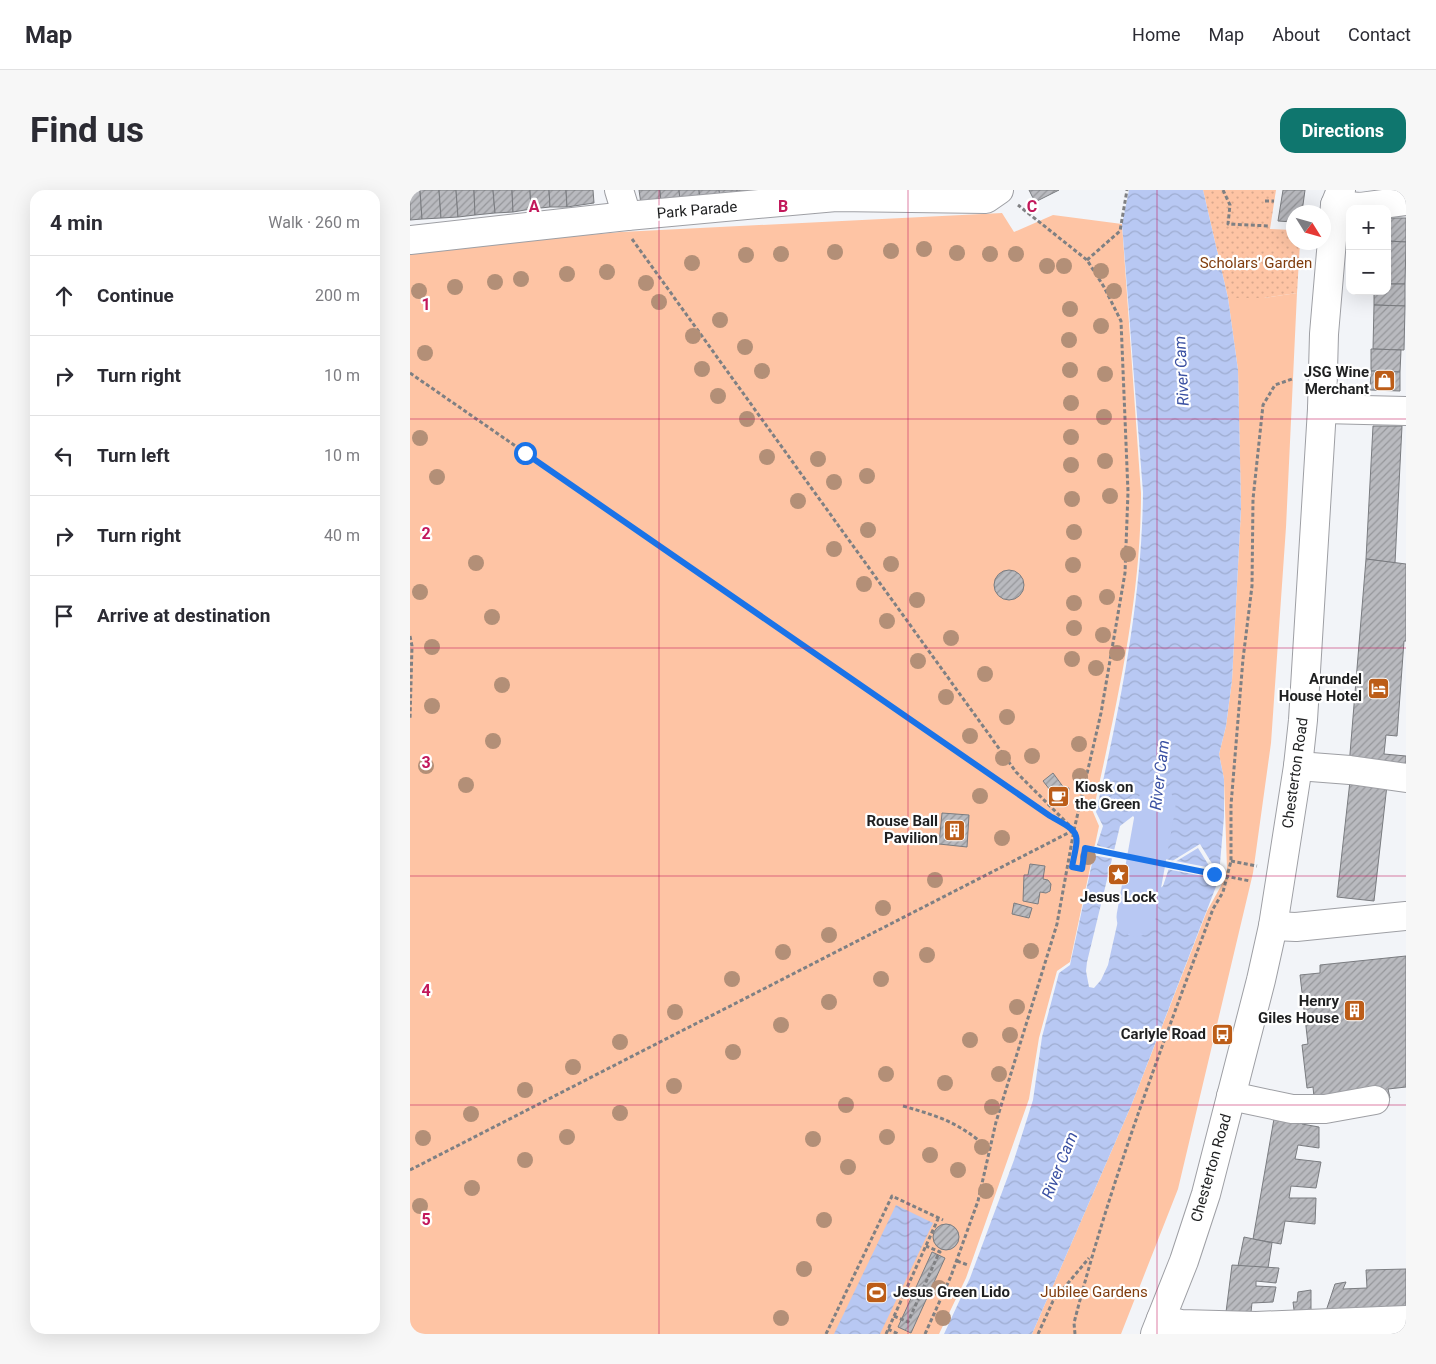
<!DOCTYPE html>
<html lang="en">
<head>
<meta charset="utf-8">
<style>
	:root { --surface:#fff; --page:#f7f7f7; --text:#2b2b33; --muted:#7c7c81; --line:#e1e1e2; --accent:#0f766e }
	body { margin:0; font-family:Roboto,sans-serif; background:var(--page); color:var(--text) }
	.controls { position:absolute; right:15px; top:15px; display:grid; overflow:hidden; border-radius:10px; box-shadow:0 5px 20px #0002 }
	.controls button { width:45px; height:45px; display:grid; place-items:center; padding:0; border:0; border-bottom:1px solid var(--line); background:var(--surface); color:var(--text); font:25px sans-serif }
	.compass { position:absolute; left:876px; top:15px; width:45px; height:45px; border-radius:50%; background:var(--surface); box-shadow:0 5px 20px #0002; rotate:127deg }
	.stop { position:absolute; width:15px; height:15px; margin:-11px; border:4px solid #1a73e8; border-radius:50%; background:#fff }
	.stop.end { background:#1a73e8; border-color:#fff; box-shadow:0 1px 5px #0008 }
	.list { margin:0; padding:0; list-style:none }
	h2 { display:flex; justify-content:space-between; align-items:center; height:65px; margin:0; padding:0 20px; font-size:21px }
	h2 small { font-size:16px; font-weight:400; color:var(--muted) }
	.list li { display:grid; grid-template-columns:32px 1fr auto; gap:15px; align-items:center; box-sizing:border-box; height:80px; padding:0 20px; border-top:1px solid var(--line) }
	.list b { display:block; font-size:19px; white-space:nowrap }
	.list em { font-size:16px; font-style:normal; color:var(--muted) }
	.icon { flex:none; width:28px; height:28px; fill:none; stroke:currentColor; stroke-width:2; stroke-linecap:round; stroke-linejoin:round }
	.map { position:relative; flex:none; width:996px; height:1144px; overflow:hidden; border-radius:15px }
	header { display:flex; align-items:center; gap:30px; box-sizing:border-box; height:70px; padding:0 25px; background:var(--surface); border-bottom:1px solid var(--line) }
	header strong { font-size:24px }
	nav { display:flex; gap:28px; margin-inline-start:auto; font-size:18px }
	.intro { display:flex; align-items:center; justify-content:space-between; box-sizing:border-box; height:120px; padding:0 30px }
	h1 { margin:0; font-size:35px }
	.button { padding:12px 22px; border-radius:15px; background:var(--accent); color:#fff; font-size:18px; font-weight:700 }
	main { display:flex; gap:30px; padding:0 30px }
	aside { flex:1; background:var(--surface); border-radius:15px; box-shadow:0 5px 20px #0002 }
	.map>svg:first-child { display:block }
</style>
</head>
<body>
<header>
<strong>Map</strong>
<nav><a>Home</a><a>Map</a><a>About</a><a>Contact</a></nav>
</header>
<div class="intro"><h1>Find us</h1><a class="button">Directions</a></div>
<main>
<aside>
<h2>4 min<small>Walk · 260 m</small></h2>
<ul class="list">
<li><svg class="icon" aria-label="ahead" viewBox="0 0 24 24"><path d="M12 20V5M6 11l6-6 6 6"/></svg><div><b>Continue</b></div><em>200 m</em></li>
<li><svg class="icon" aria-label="right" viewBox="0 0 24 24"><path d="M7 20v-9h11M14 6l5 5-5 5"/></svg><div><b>Turn right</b></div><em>10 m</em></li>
<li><svg class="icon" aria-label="left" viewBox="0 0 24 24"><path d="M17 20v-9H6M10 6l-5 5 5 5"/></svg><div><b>Turn left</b></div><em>10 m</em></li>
<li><svg class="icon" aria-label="right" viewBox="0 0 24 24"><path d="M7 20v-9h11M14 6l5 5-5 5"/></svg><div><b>Turn right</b></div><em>40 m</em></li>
<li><svg class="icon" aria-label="arrive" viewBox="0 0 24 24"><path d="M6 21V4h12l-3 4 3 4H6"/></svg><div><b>Arrive at destination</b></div></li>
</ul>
</aside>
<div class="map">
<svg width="996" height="1144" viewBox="0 0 996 1144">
	<defs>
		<pattern id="grass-dots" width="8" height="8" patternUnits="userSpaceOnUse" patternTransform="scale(1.25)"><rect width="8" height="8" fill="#fec4a4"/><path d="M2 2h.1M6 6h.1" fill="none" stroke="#d9a88d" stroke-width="1.8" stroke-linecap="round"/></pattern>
		<pattern id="water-waves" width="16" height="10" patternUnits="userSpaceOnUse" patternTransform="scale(1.25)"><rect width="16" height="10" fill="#b8c8f3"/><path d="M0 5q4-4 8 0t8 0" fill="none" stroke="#9eacd0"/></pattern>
		<pattern id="building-hatch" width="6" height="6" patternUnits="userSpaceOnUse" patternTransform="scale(1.25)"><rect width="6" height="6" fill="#b9babf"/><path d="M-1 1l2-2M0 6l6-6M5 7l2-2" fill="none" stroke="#96979b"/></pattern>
	</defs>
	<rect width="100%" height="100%" fill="#f2f4f8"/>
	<path fill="url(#grass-dots)" d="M 793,0 L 866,0 L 860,39 L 883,40 L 884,52 L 890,53 L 887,103 L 854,108 L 818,108 Z"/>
	<g fill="#fec4a4">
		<path d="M 592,23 L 604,42 L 643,25 L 712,34 L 731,303 C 731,411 706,517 683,622 L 689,636 L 660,772 L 647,781 L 629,848 L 619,909 L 556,1088 L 529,1144 L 0,1144 L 0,60 L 211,42 Z"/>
		<path d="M 887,103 L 876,337 L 861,553 L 843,683 L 768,999 L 711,1144 L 622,1144 L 721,916 L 797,721 L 811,696 L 817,679 L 814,589 L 809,564 L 816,536 L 822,490 L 831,319 L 828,180 L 818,108 L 854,108 Z"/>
	</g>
	<g fill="url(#water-waves)">
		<path d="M 719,0 L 793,0 L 818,108 L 828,180 L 830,267 L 831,319 L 822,490 L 816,536 L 809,564 L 814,589 L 814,627 L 809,685 L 790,654 L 759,673 L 721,664 L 727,631 L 723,626 L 710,636 L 677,772 L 676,781 L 679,797 L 684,798 L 691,790 L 698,775 L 721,673 L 749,678 L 747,696 L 749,699 L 753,696 L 760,675 L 788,658 L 806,687 L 807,694 L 721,916 L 622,1144 L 534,1144 L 560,1088 L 604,970 L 623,910 L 632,847 L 649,783 L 660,775 L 684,664 L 693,636 L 686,622 C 710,517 732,411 733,302 L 712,34 Z"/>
		<path d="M 486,1015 L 523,1033 L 470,1144 L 424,1144 Z"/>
	</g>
	<g fill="#f2f4f8">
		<path d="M 685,655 L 706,660 L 704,669 L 682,665 Z"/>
		<path d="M 719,662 L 812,680 L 811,685 L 809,689 L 756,679 L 757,675 L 720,667 Z"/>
	</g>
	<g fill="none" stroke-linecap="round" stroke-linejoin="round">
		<path stroke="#b8c8f3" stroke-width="39" d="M 726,727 L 746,616"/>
	</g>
	<g fill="url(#building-hatch)" stroke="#7a7c80">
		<path d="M 0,0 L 10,0 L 12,29 L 0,30 Z"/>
		<path d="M 10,0 L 29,0 L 31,28 L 12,29 Z"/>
		<path d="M 29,0 L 46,0 L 48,27 L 31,28 Z"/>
		<path d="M 46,0 L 64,0 L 65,25 L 48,27 Z"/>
		<path d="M 64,0 L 83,0 L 85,23 L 65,25 Z"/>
		<path d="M 83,0 L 102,0 L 103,22 L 85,23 Z"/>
		<path d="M 102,0 L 120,0 L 121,19 L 103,22 Z"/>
		<path d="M 120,0 L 139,0 L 140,17 L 121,19 Z"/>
		<path d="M 139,0 L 156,0 L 157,17 L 140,17 Z"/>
		<path d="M 156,0 L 183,0 L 184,13 L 157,17 Z"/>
		<path d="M 229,0 L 250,0 L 251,12 L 231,14 Z"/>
		<path d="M 250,0 L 269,0 L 270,10 L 251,12 Z"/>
		<path d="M 269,0 L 289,0 L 290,9 L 270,10 Z"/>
		<path d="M 289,0 L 309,0 L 310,6 L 290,9 Z"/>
		<path d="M 309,0 L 327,0 L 328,4 L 310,6 Z"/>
		<path d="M 327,0 L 346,0 L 346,3 L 328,4 Z"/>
		<path d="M 619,0 L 649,0 L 625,12 Z"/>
		<path d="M 873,0 L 895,0 L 892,22 L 884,22 L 884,32 L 868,31 Z"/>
		<path d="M 977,28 L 996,28 L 996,52 L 977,51 Z"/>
		<path d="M 977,51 L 996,52 L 995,94 L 977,94 Z"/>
		<path d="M 977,94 L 995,94 L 995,116 L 964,115 L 964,101 L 977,101 Z"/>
		<path d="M 964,115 L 995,116 L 994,160 L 963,159 Z"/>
		<path d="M 961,159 L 991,160 L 990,182 L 961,181 Z"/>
		<path d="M 961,181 L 990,182 L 990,201 L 960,200 Z"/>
		<path d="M 963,236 L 992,236 L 985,373 L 956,369 Z"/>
		<path d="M 956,369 L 996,374 L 996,451 L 994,451 L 987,546 L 976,545 L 974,564 L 996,566 L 996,581 L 939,576 Z"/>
		<circle cx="599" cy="395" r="15"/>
		<path d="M 643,583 L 654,598 L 659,598 L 657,611 L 639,608 L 640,600 L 633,591 Z"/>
		<path d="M 940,591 L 977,595 L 964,711 L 927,707 Z"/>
		<path d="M 532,623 L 559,625 L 557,657 L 529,654 Z"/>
		<path d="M 620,674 L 635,676 L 633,689 L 638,690 L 641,694 L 640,701 L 636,703 L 630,702 L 628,714 L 613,711 L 614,685 L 618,685 Z"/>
		<path d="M 604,713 L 622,718 L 619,728 L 602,724 Z"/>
		<path d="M 996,766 L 996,897 L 978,899 L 980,908 L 905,917 L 903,897 L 897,898 L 892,855 L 898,854 L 890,785 L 910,783 L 910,775 Z"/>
		<path d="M 865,923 L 893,926 L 892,934 L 909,937 L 909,958 L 888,955 L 885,969 L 911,972 L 906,998 L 881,996 L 879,1008 L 906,1008 L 905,1034 L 875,1031 L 871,1054 L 843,1049 Z"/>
		<circle cx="536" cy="1047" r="13"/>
		<path d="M 834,1047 L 862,1053 L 858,1078 L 828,1076 Z"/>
		<path d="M 522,1062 L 535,1068 L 501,1143 L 488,1137 Z"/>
		<path d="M 822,1075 L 869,1078 L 866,1093 L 846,1091 L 846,1096 L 866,1097 L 863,1112 L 842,1113 L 840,1131 L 815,1130 Z"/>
		<path d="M 996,1079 L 996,1120 L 915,1124 L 925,1094 L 936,1092 L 933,1099 L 957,1098 L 956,1080 Z"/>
		<path d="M 901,1100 L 901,1129 L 885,1128 L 883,1112 L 887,1112 L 888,1102 Z"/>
	</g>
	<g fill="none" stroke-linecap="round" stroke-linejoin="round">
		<defs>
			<g id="minor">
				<path d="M 209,0 L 217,26"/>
				<path d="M 925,15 L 950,17 L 996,11"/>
				<path d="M 0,50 L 217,26 L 426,7 L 576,9 L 589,0"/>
				<path d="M 912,219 L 996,221"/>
				<path d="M 888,576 L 940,580 L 996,588"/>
				<path d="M 863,736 L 886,737 L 996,726"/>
				<path d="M 821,906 L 882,919 L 915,919 L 965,910"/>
				<path d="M 751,1129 L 771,1134 L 846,1136 L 996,1130"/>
			</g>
			<path id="major" d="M 745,1144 L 774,1071 L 796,1004 L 851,790 L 863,736 L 888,576 L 893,530 L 912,219 L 914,144 L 925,15 L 931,0"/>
		</defs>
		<use href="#minor" stroke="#9e9fa4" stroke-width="30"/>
		<use href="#major" stroke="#9e9fa4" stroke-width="30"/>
		<g stroke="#7f8083" stroke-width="3" stroke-dasharray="4 2.5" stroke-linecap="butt">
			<path d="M 813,0 L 820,15 L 818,34 L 860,36"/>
			<path d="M 855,11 L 864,11"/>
			<path d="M 222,49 L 606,582 L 664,640 L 668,647 L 662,677 L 672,679 L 675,658"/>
			<path d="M 677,70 L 710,41 L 717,0"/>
			<path d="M 0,183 L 640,626 L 659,637"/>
			<path d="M 0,446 L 2,456 L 0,530"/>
			<path d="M 674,598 L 690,602"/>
			<path d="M 821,671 L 847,676"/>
			<path d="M 493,916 C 531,927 550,933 580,960"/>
			<path d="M 0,980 L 664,640"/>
			<path d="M 547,1071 L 558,1075"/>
			<path d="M 484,1126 L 498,1132 L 528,1065 L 530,1062 L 516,1056"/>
			<path d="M 478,1139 L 488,1144"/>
			<path d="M 416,1144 L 482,1006 L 533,1030"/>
			<path d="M 476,1144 L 528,1029"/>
			<path d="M 515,1144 L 541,1086 L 568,1011 L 586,932 L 647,734 L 664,640 L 691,523 L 715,383 L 718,302 L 711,131 L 694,97 L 677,70 L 608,15"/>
			<path d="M 628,1144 L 643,1111 L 679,1068"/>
			<path d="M 665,1144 L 664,1133 C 700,992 752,856 803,719 L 813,702 L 821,671 L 821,615 L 833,469 L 842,396 L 843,309 L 853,215 L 865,195 L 882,189"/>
		</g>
		<use href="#minor" stroke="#fff" stroke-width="28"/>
		<use href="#major" stroke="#fff" stroke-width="28"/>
		<path stroke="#7f8083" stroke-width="3" stroke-dasharray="4 2.5" stroke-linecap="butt" d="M 675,658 L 840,691"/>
	</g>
	<g fill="#b38f77">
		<circle cx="514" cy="59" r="8"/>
		<circle cx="481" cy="61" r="8"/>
		<circle cx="425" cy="62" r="8"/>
		<circle cx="547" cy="63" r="8"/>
		<circle cx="371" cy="64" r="8"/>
		<circle cx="580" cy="64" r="8"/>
		<circle cx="606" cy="64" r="8"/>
		<circle cx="336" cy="65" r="8"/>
		<circle cx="282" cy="73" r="8"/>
		<circle cx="637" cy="76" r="8"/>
		<circle cx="654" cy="76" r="8"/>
		<circle cx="691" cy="81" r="8"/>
		<circle cx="197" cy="82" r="8"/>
		<circle cx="157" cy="84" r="8"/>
		<circle cx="111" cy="89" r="8"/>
		<circle cx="85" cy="92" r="8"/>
		<circle cx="236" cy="93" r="8"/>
		<circle cx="45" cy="97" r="8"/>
		<circle cx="9" cy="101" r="8"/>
		<circle cx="704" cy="101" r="8"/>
		<circle cx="249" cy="112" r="8"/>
		<circle cx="660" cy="119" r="8"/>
		<circle cx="310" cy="130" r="8"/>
		<circle cx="691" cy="136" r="8"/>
		<circle cx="283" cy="146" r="8"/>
		<circle cx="659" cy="150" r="8"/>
		<circle cx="335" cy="157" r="8"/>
		<circle cx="15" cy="163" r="8"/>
		<circle cx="292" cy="179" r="8"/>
		<circle cx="660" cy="180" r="8"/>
		<circle cx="352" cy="181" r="8"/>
		<circle cx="695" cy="184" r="8"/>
		<circle cx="308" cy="206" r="8"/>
		<circle cx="661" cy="213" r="8"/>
		<circle cx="694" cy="227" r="8"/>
		<circle cx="337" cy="229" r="8"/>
		<circle cx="661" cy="247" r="8"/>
		<circle cx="10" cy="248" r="8"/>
		<circle cx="357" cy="267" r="8"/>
		<circle cx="408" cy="269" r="8"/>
		<circle cx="695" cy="271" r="8"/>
		<circle cx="661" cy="275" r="8"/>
		<circle cx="457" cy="286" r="8"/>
		<circle cx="27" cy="287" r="8"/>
		<circle cx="424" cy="292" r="8"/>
		<circle cx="700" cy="306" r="8"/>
		<circle cx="662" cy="309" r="8"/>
		<circle cx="388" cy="311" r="8"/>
		<circle cx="458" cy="340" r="8"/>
		<circle cx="664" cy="342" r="8"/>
		<circle cx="424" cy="359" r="8"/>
		<circle cx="718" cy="364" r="8"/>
		<circle cx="66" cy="373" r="8"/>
		<circle cx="481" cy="374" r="8"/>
		<circle cx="663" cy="375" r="8"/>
		<circle cx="454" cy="394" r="8"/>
		<circle cx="10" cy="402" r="8"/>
		<circle cx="697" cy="407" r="8"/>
		<circle cx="507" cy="410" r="8"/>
		<circle cx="664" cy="413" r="8"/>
		<circle cx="82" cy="427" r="8"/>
		<circle cx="477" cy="431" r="8"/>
		<circle cx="664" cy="438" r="8"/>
		<circle cx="693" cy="445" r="8"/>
		<circle cx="541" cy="448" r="8"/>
		<circle cx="22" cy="457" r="8"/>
		<circle cx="707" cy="463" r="8"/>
		<circle cx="662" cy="469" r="8"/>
		<circle cx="508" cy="471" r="8"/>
		<circle cx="686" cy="478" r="8"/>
		<circle cx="575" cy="484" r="8"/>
		<circle cx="92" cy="495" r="8"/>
		<circle cx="536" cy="507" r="8"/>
		<circle cx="22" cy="516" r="8"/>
		<circle cx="597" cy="527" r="8"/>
		<circle cx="560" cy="546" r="8"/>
		<circle cx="83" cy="551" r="8"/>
		<circle cx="669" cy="554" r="8"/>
		<circle cx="622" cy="566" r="8"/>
		<circle cx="593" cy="568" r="8"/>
		<circle cx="16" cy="576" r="8"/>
		<circle cx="670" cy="586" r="8"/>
		<circle cx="56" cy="595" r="8"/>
		<circle cx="570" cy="606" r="8"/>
		<circle cx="592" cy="648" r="8"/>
		<circle cx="678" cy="667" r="8"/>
		<circle cx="525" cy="690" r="8"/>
		<circle cx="473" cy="718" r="8"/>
		<circle cx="419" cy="745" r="8"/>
		<circle cx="621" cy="761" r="8"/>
		<circle cx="373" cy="762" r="8"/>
		<circle cx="517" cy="765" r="8"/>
		<circle cx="322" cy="789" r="8"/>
		<circle cx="471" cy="789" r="8"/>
		<circle cx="419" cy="812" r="8"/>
		<circle cx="607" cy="817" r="8"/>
		<circle cx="265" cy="822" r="8"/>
		<circle cx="371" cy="835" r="8"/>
		<circle cx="600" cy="845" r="8"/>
		<circle cx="560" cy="850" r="8"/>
		<circle cx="210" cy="852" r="8"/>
		<circle cx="323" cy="862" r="8"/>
		<circle cx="163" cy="877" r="8"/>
		<circle cx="476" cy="884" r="8"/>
		<circle cx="589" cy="884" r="8"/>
		<circle cx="535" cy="893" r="8"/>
		<circle cx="264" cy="896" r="8"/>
		<circle cx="115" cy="900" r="8"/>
		<circle cx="436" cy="915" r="8"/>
		<circle cx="582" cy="917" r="8"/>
		<circle cx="210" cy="923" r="8"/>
		<circle cx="61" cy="924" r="8"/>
		<circle cx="157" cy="947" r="8"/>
		<circle cx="477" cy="947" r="8"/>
		<circle cx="13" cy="948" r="8"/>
		<circle cx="403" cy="949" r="8"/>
		<circle cx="572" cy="957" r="8"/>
		<circle cx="520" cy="965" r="8"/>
		<circle cx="115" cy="970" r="8"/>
		<circle cx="438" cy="977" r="8"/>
		<circle cx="548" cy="980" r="8"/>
		<circle cx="62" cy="998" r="8"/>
		<circle cx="576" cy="1001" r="8"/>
		<circle cx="10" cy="1016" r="8"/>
		<circle cx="414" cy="1030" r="8"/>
		<circle cx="394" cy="1079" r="8"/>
		<circle cx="529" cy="1098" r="8"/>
		<circle cx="371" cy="1128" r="8"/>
		<circle cx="533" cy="1128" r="8"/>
	</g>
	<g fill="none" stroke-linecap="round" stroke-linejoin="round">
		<path stroke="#1a73e8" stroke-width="6" d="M 115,263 L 640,626 C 672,644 669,641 662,677 L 672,679 L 675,658 L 804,684"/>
	</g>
	<path fill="none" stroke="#c2185b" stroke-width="1" stroke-opacity="0.55" d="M 249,0 L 249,1144M 498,0 L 498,1144M 747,0 L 747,1144M 0,229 L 996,229M 0,458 L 996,458M 0,686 L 996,686M 0,915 L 996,915"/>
	<defs>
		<symbol id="shop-square" viewBox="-11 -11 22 22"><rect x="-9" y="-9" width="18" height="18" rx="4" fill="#bc5d18" stroke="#fff"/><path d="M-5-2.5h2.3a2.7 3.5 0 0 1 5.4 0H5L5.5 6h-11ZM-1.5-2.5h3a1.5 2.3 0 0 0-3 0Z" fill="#fff"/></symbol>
		<symbol id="hotel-square" viewBox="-11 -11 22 22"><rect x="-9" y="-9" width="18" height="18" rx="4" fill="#bc5d18" stroke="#fff"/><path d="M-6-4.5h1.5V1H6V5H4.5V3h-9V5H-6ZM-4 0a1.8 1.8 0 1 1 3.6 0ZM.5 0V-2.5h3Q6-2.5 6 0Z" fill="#fff"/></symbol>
		<symbol id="cafe-square" viewBox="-11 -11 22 22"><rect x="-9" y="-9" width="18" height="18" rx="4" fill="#bc5d18" stroke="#fff"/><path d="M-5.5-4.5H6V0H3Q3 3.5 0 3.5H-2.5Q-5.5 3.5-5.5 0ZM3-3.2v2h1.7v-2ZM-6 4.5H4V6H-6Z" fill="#fff"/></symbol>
		<symbol id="building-square" viewBox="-11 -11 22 22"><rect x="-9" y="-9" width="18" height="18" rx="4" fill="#bc5d18" stroke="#fff"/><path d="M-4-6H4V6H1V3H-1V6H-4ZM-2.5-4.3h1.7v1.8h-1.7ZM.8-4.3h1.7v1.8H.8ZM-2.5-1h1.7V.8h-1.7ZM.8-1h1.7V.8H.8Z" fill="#fff"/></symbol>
		<symbol id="sight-square" viewBox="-11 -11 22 22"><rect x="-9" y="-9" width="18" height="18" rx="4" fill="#bc5d18" stroke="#fff"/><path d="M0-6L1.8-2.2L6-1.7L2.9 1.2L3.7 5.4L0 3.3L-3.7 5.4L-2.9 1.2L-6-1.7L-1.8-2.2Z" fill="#fff"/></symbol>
		<symbol id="bus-square" viewBox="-11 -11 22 22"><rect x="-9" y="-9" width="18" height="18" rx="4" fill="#bc5d18" stroke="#fff"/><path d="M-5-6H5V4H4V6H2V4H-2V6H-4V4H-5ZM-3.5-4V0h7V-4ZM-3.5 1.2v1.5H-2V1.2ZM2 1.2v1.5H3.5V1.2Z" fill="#fff"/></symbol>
		<symbol id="stadium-square" viewBox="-11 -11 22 22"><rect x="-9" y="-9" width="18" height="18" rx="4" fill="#bc5d18" stroke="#fff"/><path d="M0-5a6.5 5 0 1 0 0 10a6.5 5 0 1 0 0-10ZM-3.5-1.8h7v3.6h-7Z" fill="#fff"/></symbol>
	</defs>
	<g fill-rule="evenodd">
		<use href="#shop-square" x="962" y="178" width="25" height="25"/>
		<use href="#hotel-square" x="956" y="486" width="25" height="25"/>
		<use href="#cafe-square" x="636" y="594" width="25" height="25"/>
		<use href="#building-square" x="532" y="628" width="25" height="25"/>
		<use href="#sight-square" x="696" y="672" width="25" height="25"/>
		<use href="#building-square" x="932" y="808" width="25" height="25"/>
		<use href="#bus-square" x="800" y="832" width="25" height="25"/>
		<use href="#stadium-square" x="454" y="1090" width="25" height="25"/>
	</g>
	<g text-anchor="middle" stroke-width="4.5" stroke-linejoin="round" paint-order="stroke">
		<g font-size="15" fill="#1f2021" stroke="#fff">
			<text transform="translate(287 20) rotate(-5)" y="5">Park Parade</text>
			<text transform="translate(885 583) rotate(-82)" y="5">Chesterton Road</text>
			<text transform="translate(801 978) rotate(-74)" y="5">Chesterton Road</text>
		</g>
		<g font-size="15" fill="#803d0e" stroke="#fff">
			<text x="846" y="78">Scholars' Garden</text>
			<text x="684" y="1107">Jubilee Gardens</text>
		</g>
		<g font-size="15" font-weight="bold" fill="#1f2021" stroke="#fff" text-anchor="end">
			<text x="959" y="187">JSG Wine<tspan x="959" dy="17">Merchant</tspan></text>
			<text x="952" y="494">Arundel<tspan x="952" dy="17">House Hotel</tspan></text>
			<text x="665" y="602" text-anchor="start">Kiosk on<tspan x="665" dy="17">the Green</tspan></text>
			<text x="528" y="636">Rouse Ball<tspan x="528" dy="17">Pavilion</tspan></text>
			<text x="708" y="712" text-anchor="middle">Jesus Lock</text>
			<text x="929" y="816">Henry<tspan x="929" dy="17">Giles House</tspan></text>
			<text x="796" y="849">Carlyle Road</text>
			<text x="483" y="1107" text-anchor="start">Jesus Green Lido</text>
		</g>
		<g font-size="16" font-style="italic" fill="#3a50a2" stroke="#fff">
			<text transform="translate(771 181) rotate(-93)" y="6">River Cam</text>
			<text transform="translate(749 585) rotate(-83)" y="6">River Cam</text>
			<text transform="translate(649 975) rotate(-68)" y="6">River Cam</text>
		</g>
	</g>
	<g font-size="16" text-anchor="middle" font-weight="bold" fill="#c2185b" stroke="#fff" stroke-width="4.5" stroke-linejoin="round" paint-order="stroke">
		<text x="124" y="22">A</text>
		<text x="373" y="22">B</text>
		<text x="622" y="22">C</text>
		<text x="16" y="120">1</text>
		<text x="16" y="349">2</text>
		<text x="16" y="578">3</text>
		<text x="16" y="806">4</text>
		<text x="16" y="1035">5</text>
	</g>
</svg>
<div class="controls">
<button>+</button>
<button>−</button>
</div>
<svg class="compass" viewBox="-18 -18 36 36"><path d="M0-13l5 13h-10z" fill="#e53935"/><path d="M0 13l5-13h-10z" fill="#7c7c81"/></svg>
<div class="stop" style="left:115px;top:263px"></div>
<div class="stop end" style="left:804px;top:684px"></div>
</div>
</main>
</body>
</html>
